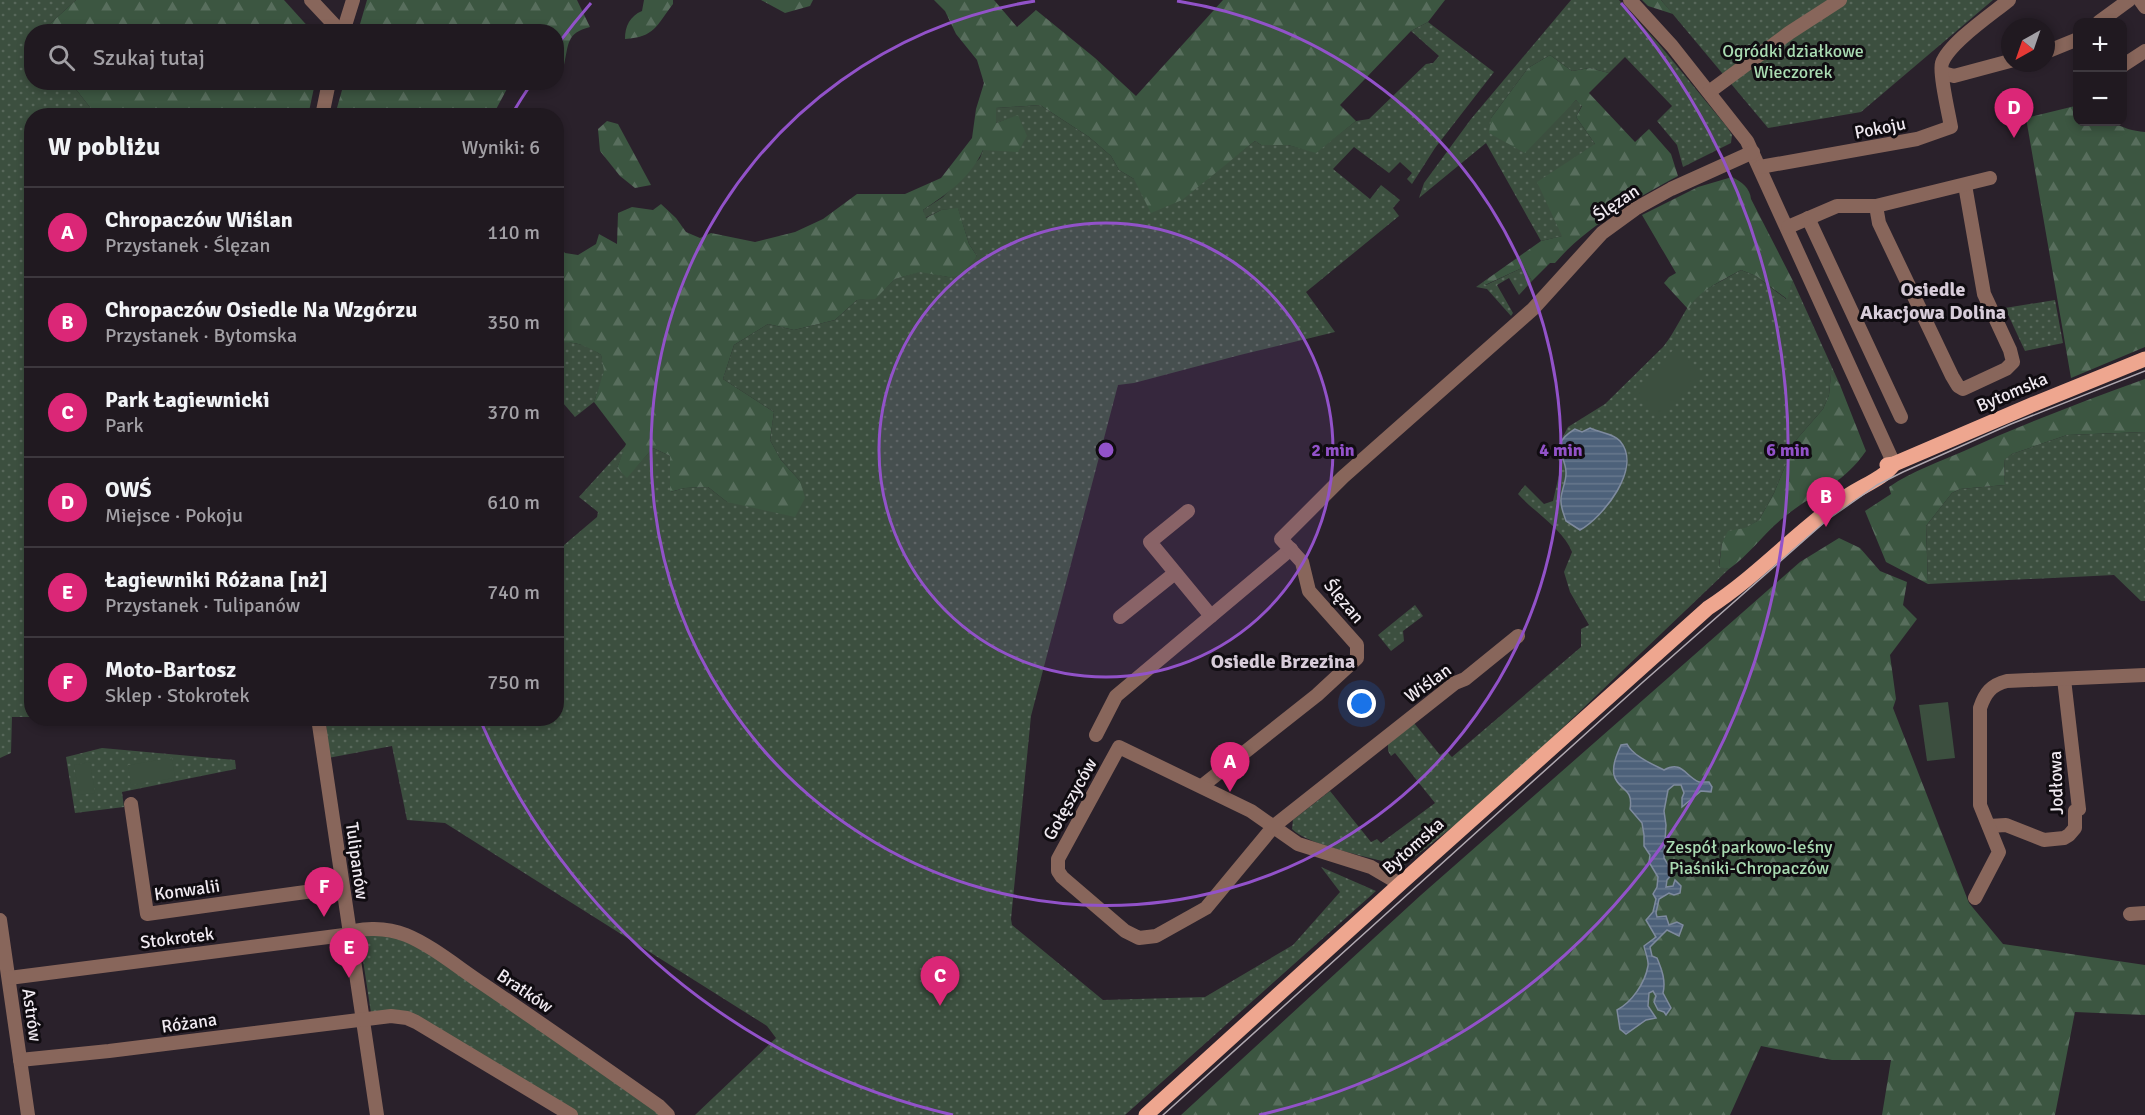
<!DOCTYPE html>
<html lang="pl">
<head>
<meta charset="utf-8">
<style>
	:root { --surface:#201920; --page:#282229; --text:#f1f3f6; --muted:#a2a0a5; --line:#3d383e; --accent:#db2777 }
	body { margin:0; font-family:Signika,sans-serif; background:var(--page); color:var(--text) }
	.controls { position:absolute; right:18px; top:18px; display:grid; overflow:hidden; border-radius:12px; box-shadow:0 3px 9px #0003 }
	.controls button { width:54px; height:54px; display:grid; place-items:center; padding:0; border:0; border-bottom:2px solid var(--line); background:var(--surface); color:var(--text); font:30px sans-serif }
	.compass { position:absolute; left:2001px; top:18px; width:54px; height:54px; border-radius:50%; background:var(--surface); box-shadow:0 3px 9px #0003; rotate:220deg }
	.you { position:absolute; left:1362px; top:704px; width:21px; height:21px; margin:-15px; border:4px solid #fff; border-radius:50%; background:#1a73e8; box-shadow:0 0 0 9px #1a73e833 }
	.badge { display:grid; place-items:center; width:39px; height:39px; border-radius:50%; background:var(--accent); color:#fff; font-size:20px; font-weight:700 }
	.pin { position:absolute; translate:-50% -50px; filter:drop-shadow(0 2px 3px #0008) }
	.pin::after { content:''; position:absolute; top:32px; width:21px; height:18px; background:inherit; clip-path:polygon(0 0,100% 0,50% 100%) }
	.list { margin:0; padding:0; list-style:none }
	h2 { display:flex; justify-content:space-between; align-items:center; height:78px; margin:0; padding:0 24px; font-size:26px }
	h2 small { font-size:20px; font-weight:400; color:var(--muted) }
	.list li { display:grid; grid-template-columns:39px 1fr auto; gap:18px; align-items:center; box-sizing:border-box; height:90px; padding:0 24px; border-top:2px solid var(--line) }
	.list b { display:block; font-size:22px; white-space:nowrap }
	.list p { margin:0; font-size:20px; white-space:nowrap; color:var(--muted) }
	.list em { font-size:20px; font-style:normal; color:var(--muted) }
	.icon { flex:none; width:33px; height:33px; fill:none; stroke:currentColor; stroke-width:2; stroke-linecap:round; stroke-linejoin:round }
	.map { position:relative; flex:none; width:2145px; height:1115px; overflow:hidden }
	.search { position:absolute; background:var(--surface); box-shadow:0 3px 9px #0003; left:24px; top:24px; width:540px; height:66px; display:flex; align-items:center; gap:15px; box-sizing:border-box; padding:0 21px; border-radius:24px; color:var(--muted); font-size:22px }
	.panel { position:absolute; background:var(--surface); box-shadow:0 3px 9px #0003; left:24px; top:108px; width:540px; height:618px; border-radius:24px }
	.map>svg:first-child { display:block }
</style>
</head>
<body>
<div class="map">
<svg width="2145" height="1115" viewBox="0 0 2145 1115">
	<defs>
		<pattern id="green-dots" width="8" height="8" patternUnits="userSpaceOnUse" patternTransform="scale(1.5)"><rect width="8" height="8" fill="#3c4f3f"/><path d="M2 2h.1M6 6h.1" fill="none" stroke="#58685b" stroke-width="1.8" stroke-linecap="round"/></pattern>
		<pattern id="forest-firs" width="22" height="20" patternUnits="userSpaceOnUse" patternTransform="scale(1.5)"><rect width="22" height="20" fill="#3c5641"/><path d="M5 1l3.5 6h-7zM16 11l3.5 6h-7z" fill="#586e5d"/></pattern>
		<pattern id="water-rules" width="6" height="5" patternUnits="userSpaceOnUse" patternTransform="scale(1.5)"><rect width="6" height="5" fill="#4d617a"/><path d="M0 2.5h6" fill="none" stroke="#67788d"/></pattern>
	</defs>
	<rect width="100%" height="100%" fill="#2a212b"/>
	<g fill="url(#green-dots)">
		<path d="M 0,0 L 76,0 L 42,31 L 32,32 L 32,82 L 71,83 L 96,115 L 32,116 L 32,717 L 12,717 L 11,753 L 0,758 Z"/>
		<path d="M 1571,0 L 1619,0 L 1658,43 L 1727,127 L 1732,135 L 1731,143 L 1683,167 L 1677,145 L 1657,121 L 1672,106 L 1625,57 L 1609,73 L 1590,68 L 1572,71 L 1550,55 L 1528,68 L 1491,118 L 1565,110 L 1576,100 L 1582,105 L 1576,117 L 1595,144 L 1563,236 L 1541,241 L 1486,143 L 1419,198 L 1424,183 L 1471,119 Z"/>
		<path d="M 1661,0 L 1993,0 L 1861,112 L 1768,128 Z"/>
		<path d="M 1428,22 L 1494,72 L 1435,148 L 1412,184 L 1407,179 L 1412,173 L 1400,162 L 1389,173 L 1354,147 L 1333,169 L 1370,199 L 1381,185 L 1400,200 L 1393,208 L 1399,216 L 1306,292 L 1335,332 L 1240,355 L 1134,383 L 1118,385 L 1031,716 L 1011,919 L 1012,925 L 1103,1000 L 1205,997 L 1293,945 L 1340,892 L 1321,867 L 1376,891 L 1125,1115 L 695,1115 L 776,1038 L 767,1026 L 445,823 L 407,820 L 392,746 L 328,758 L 326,720 L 332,718 L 556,718 L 557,551 L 597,517 L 598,512 L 579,497 L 627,444 L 617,468 L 627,477 L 653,448 L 670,456 L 670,492 L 685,488 L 708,487 L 727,502 L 800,481 L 781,460 L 770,440 L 774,412 L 723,379 L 734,345 L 768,324 L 794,330 L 835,320 L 857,300 L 875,298 L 895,279 L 921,271 L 948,277 L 977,256 L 969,244 L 958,209 L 941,210 L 925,218 L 923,210 L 943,197 L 980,158 L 983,150 L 1018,116 L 996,123 L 996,108 L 1040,105 L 1089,137 L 1111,156 L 1119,170 L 1134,179 L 1228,162 L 1255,141 L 1261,145 L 1288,145 L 1316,152 L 1356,121 L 1369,119 L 1426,64 L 1433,63 L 1439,56 L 1411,31 Z"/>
		<path d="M 1524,267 L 1532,281 L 1519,295 L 1509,278 L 1497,285 L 1513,313 L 1511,316 L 1487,289 L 1476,287 L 1483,282 L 1486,285 Z"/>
		<path d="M 1741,270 L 1756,276 L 1786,299 L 1793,281 L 1840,385 L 1831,375 L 1829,395 L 1823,409 L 1796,440 L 1774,493 L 1759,520 L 1722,543 L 1719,566 L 1729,569 L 1488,799 L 1403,866 C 1377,859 1309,846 1292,829 L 1293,820 L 1330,791 L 1371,842 L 1377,839 L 1381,843 L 1435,803 L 1395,753 L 1391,756 L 1388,751 L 1388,744 L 1414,723 L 1440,755 L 1446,751 L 1452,757 L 1581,647 L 1581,629 L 1589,625 L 1570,592 L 1564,572 L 1572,552 C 1564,530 1534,512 1518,494 L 1525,485 L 1544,504 L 1553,501 L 1561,466 L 1555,452 L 1568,427 L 1605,404 L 1663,347 C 1675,333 1684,309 1695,298 C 1709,286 1726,279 1741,270 Z"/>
		<path d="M 2055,300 L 2063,343 L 2025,351 L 2005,308 Z"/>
		<path d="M 564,341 L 588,346 L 601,355 L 605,371 L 594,402 L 575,417 L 557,396 L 556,343 Z"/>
		<path d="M 2145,432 L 2145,601 L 2141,601 L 2114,575 L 1928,584 L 1926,526 L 1952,493 L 1960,489 L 2005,485 L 2004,459 L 2012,454 L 2067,435 Z"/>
		<path d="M 1415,605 L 1423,616 L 1403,631 L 1404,641 L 1391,651 L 1378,635 Z"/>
		<path d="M 102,748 L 235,760 L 236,769 L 122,792 L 124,807 L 75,813 L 66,757 Z"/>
		<path d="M 398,932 L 668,1115 L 571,1115 L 416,1022 L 371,1013 L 359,934 Z"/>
	</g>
	<g fill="url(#forest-firs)">
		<path d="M 76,0 L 284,0 L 312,31 L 42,31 Z"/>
		<path d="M 367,0 L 577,0 L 590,27 C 566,33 569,44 564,65 L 557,67 L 556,32 L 358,31 Z"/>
		<path d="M 644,0 L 673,0 L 673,4 C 656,26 655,37 625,39 C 625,26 630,16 642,11 Z"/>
		<path d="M 761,0 L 813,0 L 810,6 L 785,13 Z"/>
		<path d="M 934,0 L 994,0 L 1017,27 L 1036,10 L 1095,58 L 1136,96 L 1223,0 L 1445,0 L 1428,22 L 1411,31 L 1340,105 L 1356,121 L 1316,153 L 1288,145 L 1261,145 L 1255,141 L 1182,200 L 1151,213 L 1134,179 L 1119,170 L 1111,156 L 1089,137 L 1040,105 L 996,108 L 996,123 L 1018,115 L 1027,136 L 1018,152 L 983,150 C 971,177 947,194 923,210 L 926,218 L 941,210 L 958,208 L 969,244 L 977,256 L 960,276 L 948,277 L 920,272 L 895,279 L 875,299 L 857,300 L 835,320 L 794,330 L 768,324 L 734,345 L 723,379 L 774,412 L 770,440 L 781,460 L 800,481 L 805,498 L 795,517 L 727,502 L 708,487 L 685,488 L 670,492 L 670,456 L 653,448 L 627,478 L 617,468 L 626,444 L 594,402 L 604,371 L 601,355 C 588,346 573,340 557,343 L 557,244 L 565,253 L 578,255 L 596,244 L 599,234 L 617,244 L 618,213 L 632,207 L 653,210 L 661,204 L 676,218 L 686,232 L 700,238 L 711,233 L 755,242 L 795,232 L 823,219 L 857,194 L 905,194 L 941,178 L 972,138 L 976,109 L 984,83 L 977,60 L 956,34 L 945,11 Z"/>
		<path d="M 1642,0 L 1661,0 L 1673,14 L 1648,6 Z"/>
		<path d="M 1550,55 L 1572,71 L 1590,68 L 1609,73 L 1589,93 L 1635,142 L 1649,129 L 1671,154 L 1678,176 C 1635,199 1587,226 1555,263 L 1550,263 L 1532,281 L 1524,267 L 1485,285 L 1483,282 L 1541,241 L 1562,236 L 1537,182 L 1595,144 L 1576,117 L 1582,106 L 1576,100 L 1525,153 L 1489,133 L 1491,118 L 1528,68 Z"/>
		<path d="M 71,83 L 315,83 L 308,116 L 96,115 Z"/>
		<path d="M 344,83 L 344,82 L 520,83 L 509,85 L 493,115 L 335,115 Z"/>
		<path d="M 2075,106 L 2077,106 L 2078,122 C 2087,122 2103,119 2112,122 C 2124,128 2132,131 2145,132 L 2145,347 L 2071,378 L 2026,118 Z"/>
		<path d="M 607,121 L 618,124 L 651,185 L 635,188 L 620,176 L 600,151 L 598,129 Z"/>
		<path d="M 1732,177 C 1742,182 1750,188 1751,199 L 1793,281 L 1787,299 L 1756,276 L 1741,270 C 1722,281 1699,290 1688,309 L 1664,283 L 1669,277 L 1676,273 L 1642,215 L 1698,187 Z"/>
		<path d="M 1831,374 L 1840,385 L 1866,451 C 1842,486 1814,492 1783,518 C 1764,533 1749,555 1729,569 L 1719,567 L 1722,543 L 1728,531 L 1745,528 L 1759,520 L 1774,493 L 1796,440 L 1823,409 L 1829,395 Z"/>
		<path d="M 2145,379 L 2145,432 L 2067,435 L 2012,454 L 2004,460 L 2005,485 L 1960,489 L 1952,493 L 1926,526 L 1928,584 L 1886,562 L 1865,511 L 1891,494 L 1889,487 C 1912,471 1939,462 1964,451 C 2023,424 2084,401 2145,379 Z"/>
		<path d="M 1839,538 L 1860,548 L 1880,571 L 1907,582 L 1903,605 L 1917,619 L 1890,655 L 1896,699 L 1893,708 L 1969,903 L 2003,944 L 2145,965 L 2145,1015 L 2075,1012 L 2055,1115 L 1882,1115 L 1891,1060 L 1832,1060 L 1761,1046 L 1730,1115 L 1181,1115 L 1421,895 L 1800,562 Z"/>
	</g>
	<g fill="#3c4f3f">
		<path d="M 1675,348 L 1702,373 L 1659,418 L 1633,394 Z"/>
		<path d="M 1948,702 L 1955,758 L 1927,761 L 1919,705 Z"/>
		<path d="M 172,758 L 175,778 L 131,785 L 128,765 Z"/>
		<path d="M 90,762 L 95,793 L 79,795 L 74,765 Z"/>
	</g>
	<g fill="url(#water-rules)" stroke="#7e8a9e" stroke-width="1.5">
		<path d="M 1590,428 C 1600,433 1613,433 1620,441 C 1643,468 1603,517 1580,530 L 1566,521 C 1564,515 1561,508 1561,502 C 1560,493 1566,483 1566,474 C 1567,454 1546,447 1575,429 L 1582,432 Z"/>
		<path d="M 1627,744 C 1633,756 1652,764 1664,770 C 1682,760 1685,776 1699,782 C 1700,782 1707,782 1709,782 L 1712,787 L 1711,792 L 1701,791 L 1682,807 L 1682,798 L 1684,793 L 1681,785 L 1674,785 L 1668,790 L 1664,811 L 1666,825 L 1664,858 L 1673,873 L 1667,880 L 1666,887 L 1673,886 L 1675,880 L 1681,886 L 1680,893 L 1674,895 L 1669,893 L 1659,899 L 1656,913 L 1657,917 L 1666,916 L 1669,925 L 1677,922 L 1683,925 L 1679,936 L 1667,930 L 1650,947 L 1652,956 L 1657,958 C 1662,970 1666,981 1663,993 L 1671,1008 L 1666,1015 L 1664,1012 L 1658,1010 L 1654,1002 L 1656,996 L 1653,991 L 1649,993 L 1648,1006 L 1656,1018 L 1646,1020 L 1626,1034 L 1620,1029 L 1617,1010 C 1632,1002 1645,983 1648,966 C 1649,960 1645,952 1644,946 L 1656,937 L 1646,920 L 1653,912 L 1656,899 L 1653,894 L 1657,887 L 1658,877 L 1649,862 L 1650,855 L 1644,846 L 1644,835 L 1642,823 L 1630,809 C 1634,787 1618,791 1614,775 C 1612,765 1617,754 1621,745 Z"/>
	</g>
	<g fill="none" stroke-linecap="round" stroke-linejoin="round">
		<g stroke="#88665b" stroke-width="14">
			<path d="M 311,0 L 341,32"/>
			<path d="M 1630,0 L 1672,46 L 1747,141 L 1894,464"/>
			<path d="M 2140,0 L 2145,7"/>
			<path d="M 2099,22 L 2129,0"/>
			<path d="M 343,32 L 353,0"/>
			<path d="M 2046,52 L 2078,39"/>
			<path d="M 2122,66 L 2145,51"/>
			<path d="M 1943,73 L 1954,76 L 2010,61"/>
			<path d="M 1709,92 L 1789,33 L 1840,0"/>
			<path d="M 322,116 L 329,82"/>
			<path d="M 1760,167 L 1917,139 L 1951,127 C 1949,115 1939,73 1942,63 C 1949,43 1992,14 2009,0"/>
			<path d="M 1876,206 L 1879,223 L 1952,376 L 1958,386 L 1963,389 L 2006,369 L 2013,362 L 2010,350 L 1984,294 L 1965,185"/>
			<path d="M 1808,218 L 1901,417"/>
			<path d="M 1788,227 L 1837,206 L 1876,206 L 1990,178"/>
			<path d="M 1188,511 L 1150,542 L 1211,616"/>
			<path d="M 1120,617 L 1175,573"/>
			<path d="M 318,718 L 377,1115"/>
			<path d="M 1096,735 L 1116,696 L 1291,549"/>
			<path d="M 1202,786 L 1317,695 L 1357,658 L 1357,645 L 1309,591 L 1302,562 L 1281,539 L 1343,477 L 1533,309 L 1602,233 L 1635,209 L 1671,189 L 1753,152"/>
			<path d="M 131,804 L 147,914 L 342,887"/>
			<path d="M 1989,826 L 2006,825 L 2044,840 L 2064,838 L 2069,835 L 2075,828 L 2075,811 L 2079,809 L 2064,679"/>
			<path d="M 1400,884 L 1371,867 L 1298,844 L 1251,811 L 1119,747 L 1058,859 L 1058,871 L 1062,877 L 1125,931 L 1139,938 L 1156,936 L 1206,908 L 1274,826 L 1455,683 L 1465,679 L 1518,636"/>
			<path d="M 1975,898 L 1999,852 L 1980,805 L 1980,708 C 1985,693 1991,685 2007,681 L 2145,675"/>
			<path d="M 2130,914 L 2145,913"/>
			<path d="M 0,920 L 28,1115"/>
			<path d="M 9,978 L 344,935 C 360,926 388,928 406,935 C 431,945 460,969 483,984 C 542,1024 601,1065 659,1106 L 668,1115"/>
			<path d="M 20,1060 L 109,1051 L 391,1016 L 407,1018 L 416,1022 L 571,1115"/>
		</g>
		<g stroke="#eea68f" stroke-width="15">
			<path d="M 1887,465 L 1894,464 L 2034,404 L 2145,359"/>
			<path d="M 1146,1115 L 1400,884 L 1708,608 C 1759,575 1799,529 1849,495 C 1864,485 1884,478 1894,464"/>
		</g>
		<path stroke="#afa8b0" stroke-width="1.5" d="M 1163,1115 L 1643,682 L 1827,520 L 1877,485 L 1903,472 L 2011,424 L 2145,371"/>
	</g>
	<circle cx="1106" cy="450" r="227" fill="#9252c9" fill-opacity=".12"/>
	<g fill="none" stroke="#9252c9" stroke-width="3">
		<circle cx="1106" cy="450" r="227"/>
		<path d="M1177 1A455 455 0 1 1 1035 1"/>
		<path d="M953 1115A682 682 0 0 1 481 722M512 114A682 682 0 0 1 531 84M558 44A682 682 0 0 1 591 3M1621 3A682 682 0 0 1 1259 1115"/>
	</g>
	<g text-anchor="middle" stroke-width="6" stroke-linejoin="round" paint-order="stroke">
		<g font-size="18" fill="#a9dbb2" stroke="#100c11">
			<text x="1793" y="57">Ogródki działkowe<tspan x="1793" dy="21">Wieczorek</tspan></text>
			<text x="1749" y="853">Zespół parkowo-leśny<tspan x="1749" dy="21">Piaśniki-Chropaczów</tspan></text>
		</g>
		<g font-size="18" fill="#f0eaf1" stroke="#100c11">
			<text transform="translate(1880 128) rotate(-11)" y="6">Pokoju</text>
			<text transform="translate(1616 203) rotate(-34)" y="6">Ślęzan</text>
			<text transform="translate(2012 392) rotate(-23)" y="6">Bytomska</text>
			<text transform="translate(1344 601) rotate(50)" y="6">Ślęzan</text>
			<text transform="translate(1428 683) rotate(-36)" y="6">Wiślan</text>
			<text transform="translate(2056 783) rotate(-92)" y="6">Jodłowa</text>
			<text transform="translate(1070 799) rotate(-61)" y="6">Gołęszyców</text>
			<text transform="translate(1413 846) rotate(-42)" y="6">Bytomska</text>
			<text transform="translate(357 861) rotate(82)" y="6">Tulipanów</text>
			<text transform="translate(187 890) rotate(-8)" y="6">Konwalii</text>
			<text transform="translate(177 938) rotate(-7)" y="6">Stokrotek</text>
			<text transform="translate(525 991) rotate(34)" y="6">Bratków</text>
			<text transform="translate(32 1015) rotate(82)" y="6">Astrów</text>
			<text transform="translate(189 1023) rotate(-8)" y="6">Różana</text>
		</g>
		<g font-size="20" font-weight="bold" fill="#d7ccd9" stroke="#100c11">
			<text x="1933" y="296">Osiedle<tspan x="1933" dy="23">Akacjowa Dolina</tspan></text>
			<text x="1283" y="668">Osiedle Brzezina</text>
		</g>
	</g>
	<circle cx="1106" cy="450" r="9" fill="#9252c9" stroke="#100c11" stroke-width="3"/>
	<g font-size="18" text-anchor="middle" font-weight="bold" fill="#9252c9" stroke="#100c11" stroke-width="6" stroke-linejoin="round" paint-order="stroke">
		<text x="1333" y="456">2 min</text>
		<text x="1561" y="456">4 min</text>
		<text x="1788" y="456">6 min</text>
	</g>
</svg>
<div class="controls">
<button>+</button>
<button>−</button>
</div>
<svg class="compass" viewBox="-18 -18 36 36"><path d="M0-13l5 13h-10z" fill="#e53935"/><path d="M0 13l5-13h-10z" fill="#a2a0a5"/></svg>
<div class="you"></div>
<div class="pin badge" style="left:1230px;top:792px">A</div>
<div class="pin badge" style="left:1826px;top:527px">B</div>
<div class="pin badge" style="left:940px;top:1006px">C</div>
<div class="pin badge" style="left:2014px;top:138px">D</div>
<div class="pin badge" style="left:349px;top:978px">E</div>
<div class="pin badge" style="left:324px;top:917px">F</div>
<div class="search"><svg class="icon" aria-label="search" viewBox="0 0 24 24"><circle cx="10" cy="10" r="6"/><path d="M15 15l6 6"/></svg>Szukaj tutaj</div>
<section class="panel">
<h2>W pobliżu<small>Wyniki: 6</small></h2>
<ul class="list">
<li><span class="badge">A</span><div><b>Chropaczów Wiślan</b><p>Przystanek · Ślęzan</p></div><em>110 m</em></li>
<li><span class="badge">B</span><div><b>Chropaczów Osiedle Na Wzgórzu</b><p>Przystanek · Bytomska</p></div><em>350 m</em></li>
<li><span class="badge">C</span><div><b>Park Łagiewnicki</b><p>Park</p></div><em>370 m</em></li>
<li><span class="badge">D</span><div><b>OWŚ</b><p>Miejsce · Pokoju</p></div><em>610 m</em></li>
<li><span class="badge">E</span><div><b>Łagiewniki Różana [nż]</b><p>Przystanek · Tulipanów</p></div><em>740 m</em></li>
<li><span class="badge">F</span><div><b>Moto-Bartosz</b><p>Sklep · Stokrotek</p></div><em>750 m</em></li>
</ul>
</section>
</div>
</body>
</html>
